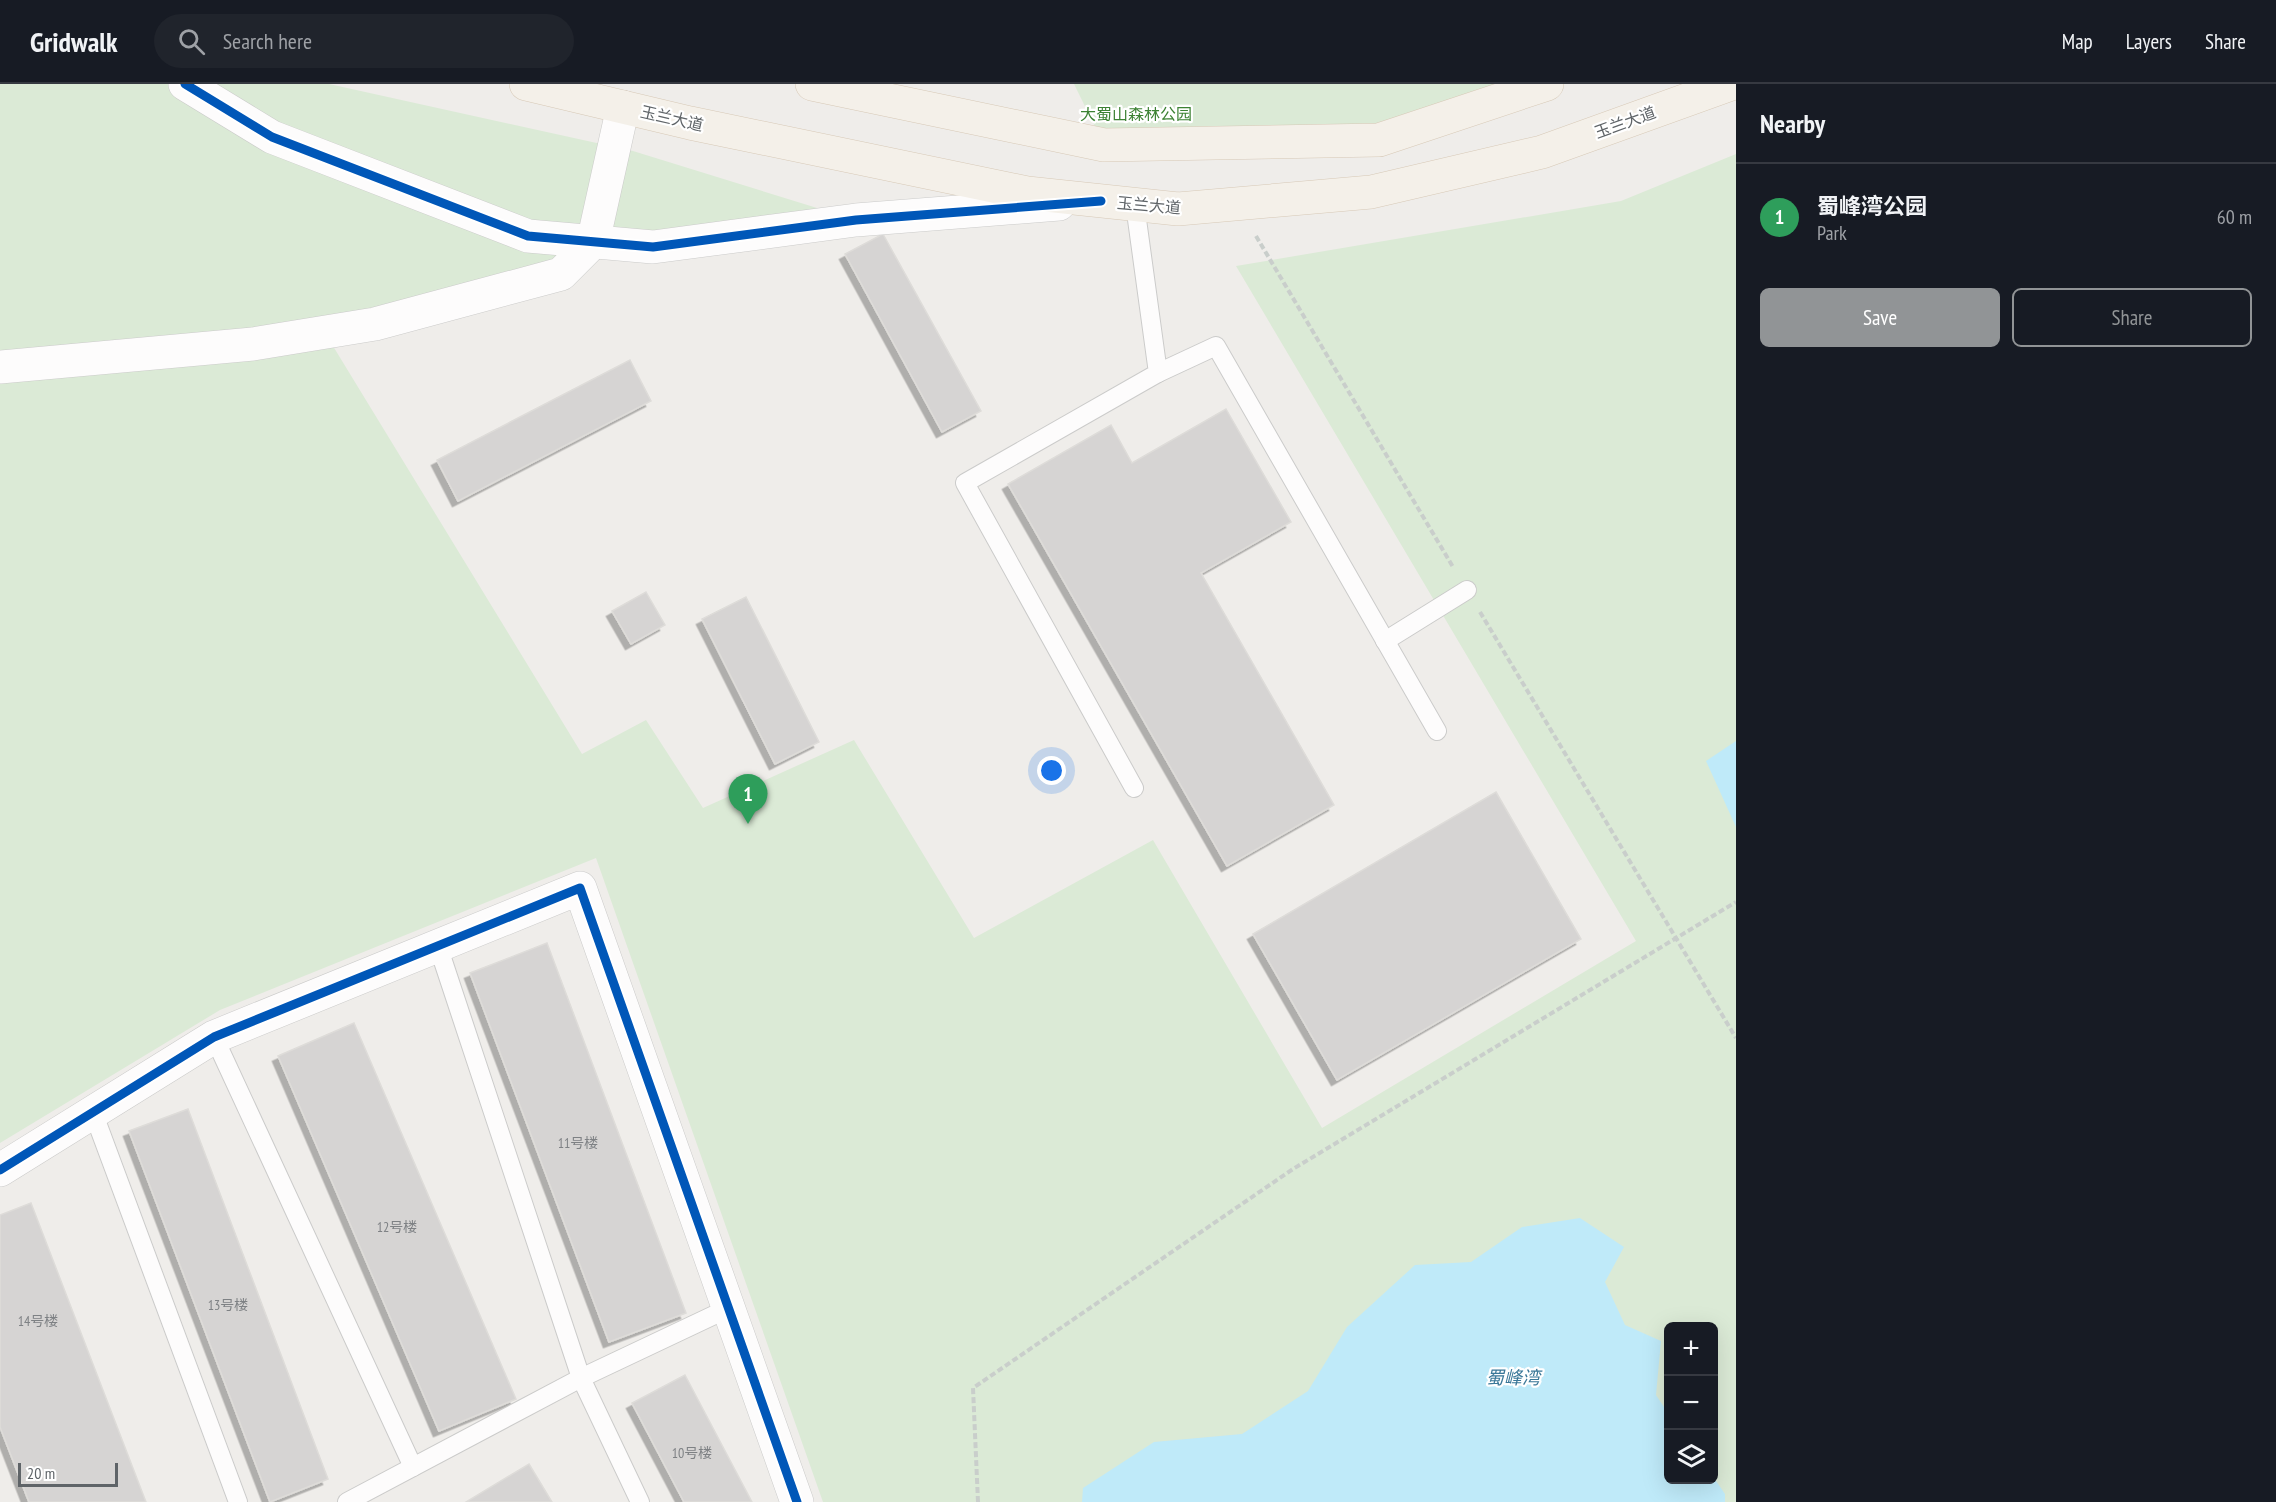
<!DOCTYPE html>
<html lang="en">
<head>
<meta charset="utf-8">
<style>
	:root { --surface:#171b24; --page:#20242c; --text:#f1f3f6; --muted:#9ea1a6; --line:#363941; --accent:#919496 }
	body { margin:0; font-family:"PT Sans Narrow","Noto Sans SC",sans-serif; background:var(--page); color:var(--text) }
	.controls { position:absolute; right:18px; bottom:18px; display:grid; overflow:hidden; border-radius:9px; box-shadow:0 6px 24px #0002 }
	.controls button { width:54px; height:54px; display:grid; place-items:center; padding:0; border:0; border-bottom:2px solid var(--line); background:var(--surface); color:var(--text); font:30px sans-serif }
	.scale { position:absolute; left:18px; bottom:15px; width:100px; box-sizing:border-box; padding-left:6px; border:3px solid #5f6468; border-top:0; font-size:16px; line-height:21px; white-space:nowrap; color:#5f6468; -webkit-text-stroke:4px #fff; paint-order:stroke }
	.you { position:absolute; left:1052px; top:687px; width:21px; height:21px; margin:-15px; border:4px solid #fff; border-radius:50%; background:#1a73e8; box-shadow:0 0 0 9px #1a73e833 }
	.badge { display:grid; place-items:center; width:39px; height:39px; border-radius:50%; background:var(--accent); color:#fff; font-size:20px; font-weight:700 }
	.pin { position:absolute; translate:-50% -50px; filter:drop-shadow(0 2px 3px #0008) }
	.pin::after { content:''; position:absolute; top:32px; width:21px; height:18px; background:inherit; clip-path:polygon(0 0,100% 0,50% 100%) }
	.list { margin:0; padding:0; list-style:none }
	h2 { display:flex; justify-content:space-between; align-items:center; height:78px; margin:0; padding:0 24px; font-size:26px }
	h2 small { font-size:20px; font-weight:400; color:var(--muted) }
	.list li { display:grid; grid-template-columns:39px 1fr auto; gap:18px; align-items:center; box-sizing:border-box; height:108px; padding:0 24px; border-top:2px solid var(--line) }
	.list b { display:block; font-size:22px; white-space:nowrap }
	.list p { margin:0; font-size:20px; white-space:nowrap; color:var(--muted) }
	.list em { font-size:20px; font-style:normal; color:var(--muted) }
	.actions { display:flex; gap:12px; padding:18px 24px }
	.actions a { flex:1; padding:14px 0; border:2px solid var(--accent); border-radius:9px; text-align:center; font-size:21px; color:var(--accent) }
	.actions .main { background:var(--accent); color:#fff }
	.icon { flex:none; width:33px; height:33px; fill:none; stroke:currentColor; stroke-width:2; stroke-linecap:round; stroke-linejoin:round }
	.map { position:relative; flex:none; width:1736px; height:1418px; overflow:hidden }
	header { display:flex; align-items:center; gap:36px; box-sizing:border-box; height:84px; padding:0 30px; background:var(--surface); border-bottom:2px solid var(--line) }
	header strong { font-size:28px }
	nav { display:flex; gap:33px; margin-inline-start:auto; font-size:21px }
	.search { width:420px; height:54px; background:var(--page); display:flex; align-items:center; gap:15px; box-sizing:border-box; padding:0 21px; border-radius:33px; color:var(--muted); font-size:22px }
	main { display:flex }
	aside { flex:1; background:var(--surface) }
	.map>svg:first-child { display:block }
</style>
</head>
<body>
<header>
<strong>Gridwalk</strong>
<div class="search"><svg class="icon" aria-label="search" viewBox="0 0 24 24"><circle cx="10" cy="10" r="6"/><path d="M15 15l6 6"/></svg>Search here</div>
<nav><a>Map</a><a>Layers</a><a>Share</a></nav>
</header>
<main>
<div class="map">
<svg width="1736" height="1418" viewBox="0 0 1736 1418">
	<defs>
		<filter id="shadow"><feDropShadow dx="-5.5" dy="5.5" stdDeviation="0" flood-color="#0004"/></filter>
	</defs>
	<rect width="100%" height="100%" fill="#efedea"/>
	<g fill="#dbead6" fill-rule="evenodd">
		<path d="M 0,0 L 329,0 L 633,67 L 856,136 L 593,158 L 561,190 L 325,249 L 582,670 L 646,636 L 703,724 L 854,656 L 974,854 L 1153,756 L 1322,1044 L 1636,857 L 1236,182 L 1621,117 L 1736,70 L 1736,1418 L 823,1418 L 596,774 L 220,926 L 0,1059 ZM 1668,1242 L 1714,1242 L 1714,1396 L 1668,1396 Z"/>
		<path d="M 1074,0 L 1547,0 L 1379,56 L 1104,61 Z"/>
	</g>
	<g fill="#bfeaf9">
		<path d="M 1736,657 L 1736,743 L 1706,677 Z"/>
		<path d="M 1580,1134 L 1624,1163 L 1605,1198 L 1625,1241 L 1661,1257 L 1656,1311 L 1668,1329 L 1668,1396 L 1714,1394 L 1725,1410 L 1725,1418 L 1082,1418 L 1083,1404 L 1154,1358 L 1242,1350 L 1308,1307 L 1347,1243 L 1415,1181 L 1471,1178 L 1522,1143 Z"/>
	</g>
	<g fill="#d6d4d3" stroke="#dedcd9" stroke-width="1.5" filter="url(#shadow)">
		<path d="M 883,150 L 981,327 L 942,348 L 845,170 Z"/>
		<path d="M 630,276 L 651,317 L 458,417 L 437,376 Z"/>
		<path d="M 1226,325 L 1291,438 L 1201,489 L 1334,721 L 1227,782 L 1008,400 L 1111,341 L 1132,379 Z"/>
		<path d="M 646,508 L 665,541 L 631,560 L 612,527 Z"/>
		<path d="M 746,513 L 819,658 L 775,680 L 702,535 Z"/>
		<path d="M 1496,708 L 1581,855 L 1337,996 L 1253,850 Z"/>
		<path d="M 547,859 L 686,1229 L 609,1258 L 470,889 Z"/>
		<path d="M 354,939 L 516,1315 L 439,1347 L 278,972 Z"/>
		<path d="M 188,1025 L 328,1395 L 270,1418 L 129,1047 Z"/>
		<path d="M 31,1119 L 146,1418 L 29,1418 L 0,1343 L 0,1131 Z"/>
		<path d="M 685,1291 L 752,1418 L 684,1418 L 632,1319 Z"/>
		<path d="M 529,1380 L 552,1418 L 466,1418 Z"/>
	</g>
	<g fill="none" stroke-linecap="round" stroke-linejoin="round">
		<defs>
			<g id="lane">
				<path d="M 1158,289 L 1216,262 L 1437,647"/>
				<path d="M 1385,557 L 1467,506"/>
				<path d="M 1134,704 L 965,399 L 1158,289 L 1135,121"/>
				<path d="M 438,862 L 581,1294 L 640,1418"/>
				<path d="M 214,953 L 413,1383"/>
				<path d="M 93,1028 L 238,1418"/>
				<path d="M 347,1418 L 581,1294 L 729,1224"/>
			</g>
			<g id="street">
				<path d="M 185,0 L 272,53 L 528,152 L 653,163 L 856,136 L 1059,120"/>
				<path d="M 0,283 L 253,260 L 375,240 L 561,190 L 593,158 L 623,23"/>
				<path d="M 0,1086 L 214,953 L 580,804 L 797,1418"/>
			</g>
			<g id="primary">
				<path d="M 526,0 L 690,39 L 1027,109 L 1178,125 L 1371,108 L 1542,68 L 1731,0"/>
				<path d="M 812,0 L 1104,61 L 1379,56 L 1547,0"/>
			</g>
		</defs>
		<use href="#lane" stroke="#cbcbca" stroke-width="20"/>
		<use href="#street" stroke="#cbcbca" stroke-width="34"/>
		<use href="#primary" stroke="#d7c9b7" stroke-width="34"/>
		<g stroke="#c9cecb" stroke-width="4" stroke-dasharray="6 3" stroke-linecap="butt">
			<path d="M 1256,152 L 1453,483"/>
			<path d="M 1480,528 L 1736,954"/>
			<path d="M 978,1418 L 973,1304 L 1293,1085 L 1736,818"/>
		</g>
		<use href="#lane" stroke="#fdfcfc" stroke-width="18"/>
		<use href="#street" stroke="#fdfcfc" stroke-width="33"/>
		<use href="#primary" stroke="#f4f0e9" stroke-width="33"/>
		<defs>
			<g id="cycleway">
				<path d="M 185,0 L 272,53 L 528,152 L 653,163 L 856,136 L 1101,117"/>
				<path d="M 0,1086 L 214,953 L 580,804 L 797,1418"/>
			</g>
		</defs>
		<use href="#cycleway" stroke="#fff" stroke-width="13"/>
		<use href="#cycleway" stroke="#0057b8" stroke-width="9"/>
	</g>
	<g text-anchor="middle" stroke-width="4.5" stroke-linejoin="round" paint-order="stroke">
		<g font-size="14" fill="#7e8184">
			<text x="578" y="1064">11号楼</text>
			<text x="397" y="1148">12号楼</text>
			<text x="228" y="1226">13号楼</text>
			<text x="38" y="1242">14号楼</text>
			<text x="692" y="1374">10号楼</text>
		</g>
		<g font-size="16" fill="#3c8233" stroke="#fff">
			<text x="1136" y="36">大蜀山森林公园</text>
		</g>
		<g font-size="16" fill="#5f6468" stroke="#fff">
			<text transform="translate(672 34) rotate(13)" y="6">玉兰大道</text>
			<text transform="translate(1625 38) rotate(-20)" y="6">玉兰大道</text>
			<text transform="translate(1149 121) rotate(5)" y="6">玉兰大道</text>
		</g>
		<g font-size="18" font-style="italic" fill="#3b7899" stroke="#fff">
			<text x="1513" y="1300">蜀峰湾</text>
		</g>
	</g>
</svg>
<div class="controls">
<button>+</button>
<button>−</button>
<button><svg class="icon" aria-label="layers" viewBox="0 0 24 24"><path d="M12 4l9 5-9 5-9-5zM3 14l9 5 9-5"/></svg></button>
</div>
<div class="scale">20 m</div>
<div class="you"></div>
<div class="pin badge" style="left:748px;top:740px;background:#2e9e5b">1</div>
</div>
<aside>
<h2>Nearby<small></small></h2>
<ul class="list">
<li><span class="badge" style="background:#2e9e5b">1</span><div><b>蜀峰湾公园</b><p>Park</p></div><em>60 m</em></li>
</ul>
<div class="actions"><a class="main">Save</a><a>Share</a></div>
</aside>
</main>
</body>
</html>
